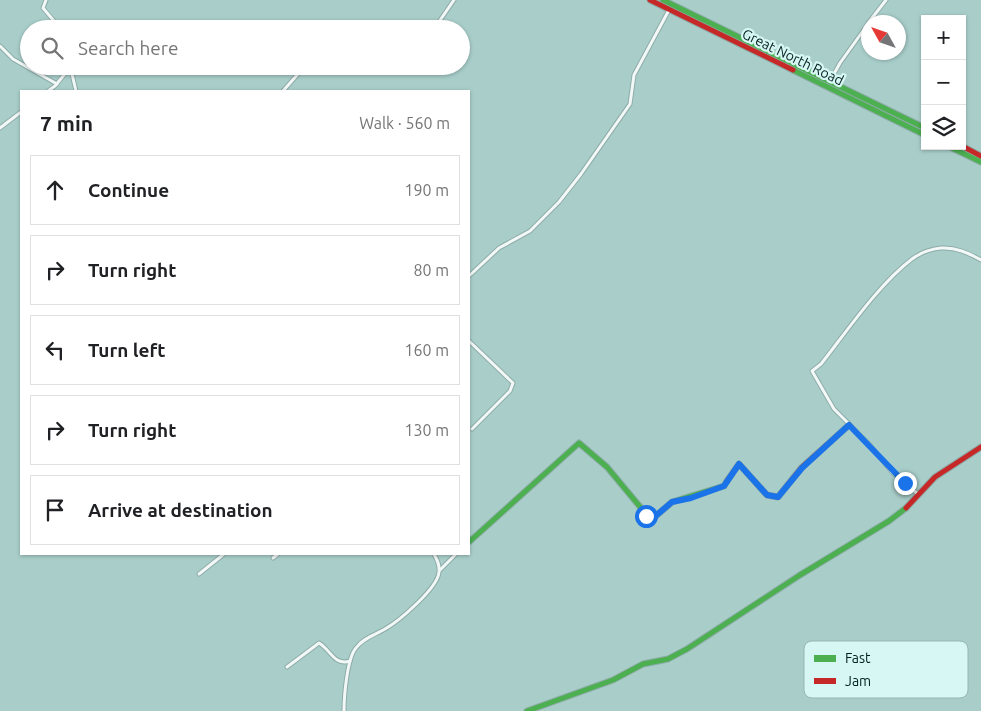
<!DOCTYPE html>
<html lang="en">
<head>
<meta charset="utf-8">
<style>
	:root { --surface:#fff; --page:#f2f2f2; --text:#202124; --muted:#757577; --line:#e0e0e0 }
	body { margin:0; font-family:Ubuntu,sans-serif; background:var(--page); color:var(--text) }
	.controls { position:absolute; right:15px; top:15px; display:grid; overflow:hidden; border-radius:0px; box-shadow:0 1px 4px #0004 }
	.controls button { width:45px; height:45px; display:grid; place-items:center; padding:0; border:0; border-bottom:1px solid var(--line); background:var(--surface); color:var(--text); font:25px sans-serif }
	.compass { position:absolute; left:861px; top:15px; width:45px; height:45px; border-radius:50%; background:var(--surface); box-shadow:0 1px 4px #0004; rotate:310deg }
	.stop { position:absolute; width:15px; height:15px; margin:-11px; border:4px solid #1a73e8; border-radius:50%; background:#fff }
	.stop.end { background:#1a73e8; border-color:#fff; box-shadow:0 1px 5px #0008 }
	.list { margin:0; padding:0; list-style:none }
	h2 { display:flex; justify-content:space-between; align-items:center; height:65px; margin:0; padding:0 20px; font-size:21px }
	h2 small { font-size:16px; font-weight:400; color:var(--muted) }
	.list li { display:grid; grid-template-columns:32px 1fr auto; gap:15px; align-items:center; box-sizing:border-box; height:70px; margin:0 10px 10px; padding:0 10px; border:1px solid var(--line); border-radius:0px }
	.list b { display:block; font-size:19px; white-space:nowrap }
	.list em { font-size:16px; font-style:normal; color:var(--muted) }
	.icon { flex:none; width:28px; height:28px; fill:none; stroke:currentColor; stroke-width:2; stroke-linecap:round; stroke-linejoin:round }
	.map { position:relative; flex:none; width:981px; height:711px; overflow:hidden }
	.search { position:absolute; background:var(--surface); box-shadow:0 1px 4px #0004; left:20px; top:20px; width:450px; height:55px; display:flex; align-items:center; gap:12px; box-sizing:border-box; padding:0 18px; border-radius:28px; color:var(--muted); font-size:19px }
	.panel { position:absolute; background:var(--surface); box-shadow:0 1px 4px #0004; left:20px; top:90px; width:450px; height:465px; border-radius:0px }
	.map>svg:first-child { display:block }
</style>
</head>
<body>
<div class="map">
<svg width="981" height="711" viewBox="0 0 981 711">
	<rect width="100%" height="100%" fill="#a9ceca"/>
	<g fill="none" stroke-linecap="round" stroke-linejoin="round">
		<defs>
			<g id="street">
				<path d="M 46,0 L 43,8 L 54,21 L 57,29"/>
				<path d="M 869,22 L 886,0"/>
				<path d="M 434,29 L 454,0"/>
				<path d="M 0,46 L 13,59 L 57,84"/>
				<path d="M 66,66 L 72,74 L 76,91"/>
				<path d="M 394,66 L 400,69 L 407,66"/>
				<path d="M 830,81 L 840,63 L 868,24"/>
				<path d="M 48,91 L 55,86 L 68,70"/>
				<path d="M 283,91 L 305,66"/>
				<path d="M 0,128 L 21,112"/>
				<path d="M 469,276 L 499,248 L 530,231 L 559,202 L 581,174 L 630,104 L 634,75 L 669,10"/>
				<path d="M 469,341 L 513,383 L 510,391 L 472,429"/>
				<path d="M 919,495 L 891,471 L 870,445 L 834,409 L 812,371 L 821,364 C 847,331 879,284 912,259 C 920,253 931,249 941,248 C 956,247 968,253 981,260"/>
				<path d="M 273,558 L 278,554"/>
				<path d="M 440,570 L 456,554"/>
				<path d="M 199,574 L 224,554"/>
				<path d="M 287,667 L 319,643 C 331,650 334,666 350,661"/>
				<path d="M 344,711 C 344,697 347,658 356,648 C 363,638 375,635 385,629 C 399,621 438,588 439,572 C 440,565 437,560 434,554"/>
			</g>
			<g id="fast">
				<path d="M 663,0 L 925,128"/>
				<path d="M 793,70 L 925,135"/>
				<path d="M 948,146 L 981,162"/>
				<path d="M 469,542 L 579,443 L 607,467 L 651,520 L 672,502 L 724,486 L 727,481"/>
				<path d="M 527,711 L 613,680 L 643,664 L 668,659 L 687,649 L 800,575 L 889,521 L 906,508"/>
			</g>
			<g id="jam">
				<path d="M 650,0 L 793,70"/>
				<path d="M 962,146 L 981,156"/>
				<path d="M 727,481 L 739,464 L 767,495 L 778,497 L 802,467 L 849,425"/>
				<path d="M 906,508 L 935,477 L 981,447"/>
			</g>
		</defs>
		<use href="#street" stroke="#8eaca8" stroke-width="5"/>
		<use href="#fast" stroke="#8eaca8" stroke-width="7"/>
		<use href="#jam" stroke="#8eaca8" stroke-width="7"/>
		<use href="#street" stroke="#f2f8f7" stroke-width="3"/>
		<use href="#fast" stroke="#4caf50" stroke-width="5"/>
		<use href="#jam" stroke="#c62828" stroke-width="5"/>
	</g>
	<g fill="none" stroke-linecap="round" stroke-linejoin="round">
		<path stroke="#1a73e8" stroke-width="6" d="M 646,516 L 651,520 L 672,502 L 691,498 L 724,486 L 739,464 L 767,495 L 778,497 L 802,468 L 849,425 L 905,483"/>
	</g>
	<g text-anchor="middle" stroke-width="4.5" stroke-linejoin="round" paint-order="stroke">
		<g font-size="14" fill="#031f1d" stroke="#d6f7f3">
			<text transform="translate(793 57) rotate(26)" y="5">Great North Road</text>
		</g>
	</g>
	<rect x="804" y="641" width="164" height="57" rx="8" fill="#d6f7f3" stroke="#97b6b3" stroke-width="1"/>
	<rect x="814" y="655" width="22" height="7" fill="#4caf50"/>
	<rect x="814" y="678" width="22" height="6" fill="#c62828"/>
	<g font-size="14" fill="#031f1d">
		<text x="845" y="663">Fast</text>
		<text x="845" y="686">Jam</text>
	</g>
</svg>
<div class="controls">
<button>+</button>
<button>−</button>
<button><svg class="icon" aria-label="layers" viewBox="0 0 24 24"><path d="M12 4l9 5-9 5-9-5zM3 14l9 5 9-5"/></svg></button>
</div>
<svg class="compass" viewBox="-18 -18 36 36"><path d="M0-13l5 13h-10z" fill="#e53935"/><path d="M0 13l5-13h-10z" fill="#757577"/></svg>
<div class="stop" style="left:646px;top:516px"></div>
<div class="stop end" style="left:905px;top:483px"></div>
<div class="search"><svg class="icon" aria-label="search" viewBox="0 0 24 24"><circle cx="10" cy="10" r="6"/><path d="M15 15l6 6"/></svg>Search here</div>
<section class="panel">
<h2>7 min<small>Walk · 560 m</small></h2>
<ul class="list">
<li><svg class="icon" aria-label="ahead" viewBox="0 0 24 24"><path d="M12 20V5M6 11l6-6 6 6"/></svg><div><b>Continue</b></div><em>190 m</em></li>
<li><svg class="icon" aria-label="right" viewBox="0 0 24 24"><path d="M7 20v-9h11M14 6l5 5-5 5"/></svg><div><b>Turn right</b></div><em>80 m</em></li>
<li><svg class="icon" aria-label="left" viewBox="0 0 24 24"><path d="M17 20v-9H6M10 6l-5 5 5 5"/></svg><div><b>Turn left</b></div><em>160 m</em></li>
<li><svg class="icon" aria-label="right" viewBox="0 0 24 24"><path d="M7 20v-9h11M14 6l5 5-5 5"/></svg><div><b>Turn right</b></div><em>130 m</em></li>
<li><svg class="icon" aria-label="arrive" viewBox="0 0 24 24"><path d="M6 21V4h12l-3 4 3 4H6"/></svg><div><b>Arrive at destination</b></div></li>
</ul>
</section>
</div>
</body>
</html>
